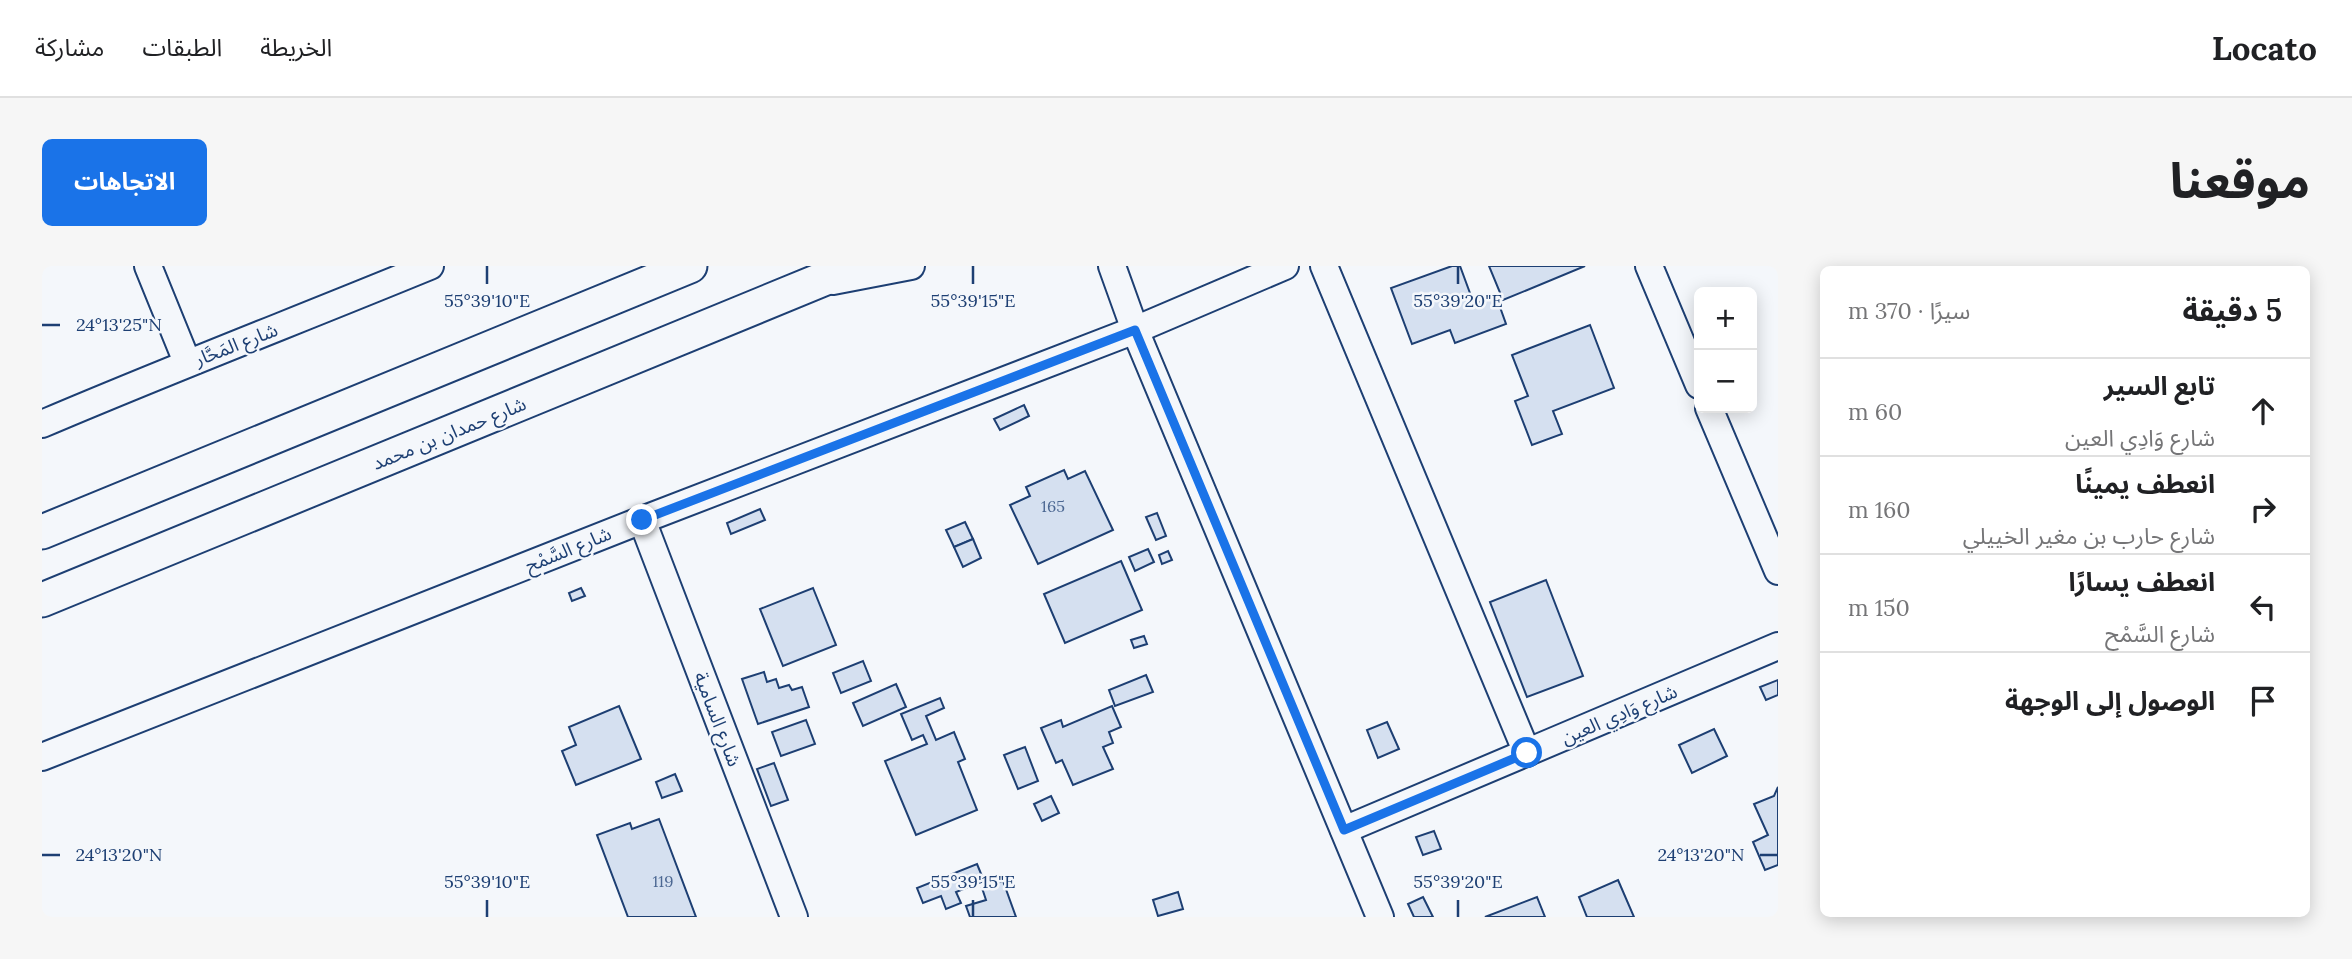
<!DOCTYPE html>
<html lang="ar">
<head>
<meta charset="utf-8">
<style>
	:root { --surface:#fff; --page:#f6f6f6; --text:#202124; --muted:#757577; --line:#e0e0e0; --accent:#1a73e8 }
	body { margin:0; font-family:Lora,"Noto Sans Arabic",serif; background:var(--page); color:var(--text); direction:rtl }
	.controls { position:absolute; right:21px; top:21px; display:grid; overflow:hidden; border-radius:10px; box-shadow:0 4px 18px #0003 }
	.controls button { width:63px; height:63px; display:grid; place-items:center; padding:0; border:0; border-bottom:2px solid var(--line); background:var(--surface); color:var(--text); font:35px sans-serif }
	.stop { position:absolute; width:21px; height:21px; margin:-16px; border:5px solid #1a73e8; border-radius:50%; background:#fff }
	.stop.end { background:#1a73e8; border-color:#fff; box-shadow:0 2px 7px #0008 }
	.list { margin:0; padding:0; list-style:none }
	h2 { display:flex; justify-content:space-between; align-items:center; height:91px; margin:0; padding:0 28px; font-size:30px }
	h2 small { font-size:23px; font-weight:400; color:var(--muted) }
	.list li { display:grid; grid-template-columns:46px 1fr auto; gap:21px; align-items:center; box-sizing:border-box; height:98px; padding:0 28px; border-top:2px solid var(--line) }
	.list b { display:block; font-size:26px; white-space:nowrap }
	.list p { margin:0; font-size:23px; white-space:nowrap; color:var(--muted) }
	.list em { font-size:23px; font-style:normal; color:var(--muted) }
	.icon { flex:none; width:38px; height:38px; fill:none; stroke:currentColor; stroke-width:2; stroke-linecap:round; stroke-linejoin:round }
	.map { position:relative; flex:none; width:1736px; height:651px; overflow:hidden; direction:ltr; border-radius:10px }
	header { display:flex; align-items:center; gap:42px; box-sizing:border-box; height:98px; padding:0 35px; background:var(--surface); border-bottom:2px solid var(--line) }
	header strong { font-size:33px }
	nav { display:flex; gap:38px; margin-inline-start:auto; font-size:24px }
	.intro { display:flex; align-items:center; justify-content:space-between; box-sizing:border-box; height:168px; padding:0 42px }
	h1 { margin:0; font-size:49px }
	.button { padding:18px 32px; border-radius:10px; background:var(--accent); color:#fff; font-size:24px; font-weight:700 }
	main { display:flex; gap:42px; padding:0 42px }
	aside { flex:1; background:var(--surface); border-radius:10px; box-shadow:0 4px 18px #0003 }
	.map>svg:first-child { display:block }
</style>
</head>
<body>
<header>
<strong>Locato</strong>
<nav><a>الخريطة</a><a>الطبقات</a><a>مشاركة</a></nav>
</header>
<div class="intro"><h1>موقعنا</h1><a class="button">الاتجاهات</a></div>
<main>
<aside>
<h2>5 دقيقة<small>سيرًا · 370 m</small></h2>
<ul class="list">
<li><svg class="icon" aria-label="ahead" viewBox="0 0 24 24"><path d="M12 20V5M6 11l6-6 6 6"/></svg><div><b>تابع السير</b><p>شارع وَادِي العين</p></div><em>60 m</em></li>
<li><svg class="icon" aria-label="right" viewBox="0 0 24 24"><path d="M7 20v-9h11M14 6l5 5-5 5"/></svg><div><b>انعطف يمينًا</b><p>شارع حارب بن مغير الخييلي</p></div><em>160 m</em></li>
<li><svg class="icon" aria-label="left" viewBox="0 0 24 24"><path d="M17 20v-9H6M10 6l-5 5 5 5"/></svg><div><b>انعطف يسارًا</b><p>شارع السَّمْح</p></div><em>150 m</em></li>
<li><svg class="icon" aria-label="arrive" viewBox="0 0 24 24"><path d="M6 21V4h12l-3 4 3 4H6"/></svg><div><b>الوصول إلى الوجهة</b></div></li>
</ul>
</aside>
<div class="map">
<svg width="1736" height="651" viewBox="0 0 1736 651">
	<rect width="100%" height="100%" fill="#f4f7fb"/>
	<g fill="#d5e0f0" stroke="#1d3f73" stroke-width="2">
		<path d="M 1410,0 L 1418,0 L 1432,38 L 1454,30 L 1464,58 L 1413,77 L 1408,64 L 1370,78 L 1349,22 Z"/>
		<path d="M 1447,0 L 1543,0 L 1461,34 Z"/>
		<path d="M 1548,59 L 1572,122 L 1511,145 L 1520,168 L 1490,179 L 1473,135 L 1486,130 L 1470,89 Z"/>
		<path d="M 982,139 L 987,150 L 958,164 L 952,153 Z"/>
		<path d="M 1022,204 L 1026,213 L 1043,205 L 1071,264 L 996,298 L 968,239 L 988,230 L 984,221 Z"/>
		<path d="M 718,243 L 723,254 L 689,268 L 685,257 Z"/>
		<path d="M 1115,247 L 1124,270 L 1114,274 L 1104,251 Z"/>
		<path d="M 923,256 L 931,273 L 912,281 L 904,264 Z"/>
		<path d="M 931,273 L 939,292 L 921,301 L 912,281 Z"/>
		<path d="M 1106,283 L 1112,296 L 1093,305 L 1087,291 Z"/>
		<path d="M 1126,285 L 1130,294 L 1120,298 L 1117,289 Z"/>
		<path d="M 1079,295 L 1100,344 L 1023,377 L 1002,328 Z"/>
		<path d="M 1504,314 L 1541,410 L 1485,431 L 1448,336 Z"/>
		<path d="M 539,322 L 543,330 L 530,335 L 527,327 Z"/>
		<path d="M 771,322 L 794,379 L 741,400 L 718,343 Z"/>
		<path d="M 1102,370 L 1105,378 L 1092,382 L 1089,374 Z"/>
		<path d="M 821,395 L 829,415 L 799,427 L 791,407 Z"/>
		<path d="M 722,406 L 725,416 L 734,413 L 737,422 L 747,419 L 750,424 L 760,421 L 767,441 L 716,458 L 700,413 Z"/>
		<path d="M 1104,409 L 1111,426 L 1073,440 L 1067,424 Z"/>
		<path d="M 1736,414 L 1736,429 L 1724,434 L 1718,421 Z"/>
		<path d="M 854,418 L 864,441 L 821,460 L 811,437 Z"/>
		<path d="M 898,432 L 902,442 L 884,450 L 894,474 L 912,466 L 923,493 L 916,496 L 935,544 L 874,569 L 843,495 L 885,478 L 881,469 L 870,474 L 859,448 Z"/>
		<path d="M 577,440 L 599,493 L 534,519 L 520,485 L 534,479 L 527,461 Z"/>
		<path d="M 1070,440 L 1079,461 L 1067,466 L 1071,477 L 1061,481 L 1071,503 L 1031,519 L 1020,494 L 1014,497 L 999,462 L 1019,454 L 1021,461 Z"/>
		<path d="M 764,454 L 773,478 L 739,490 L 730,466 Z"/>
		<path d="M 1345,456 L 1357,483 L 1336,492 L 1325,464 Z"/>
		<path d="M 1672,463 L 1685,490 L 1650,507 L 1637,479 Z"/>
		<path d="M 983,481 L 996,515 L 976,523 L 962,489 Z"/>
		<path d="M 732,497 L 746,534 L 729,540 L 715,503 Z"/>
		<path d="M 633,508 L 640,525 L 620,532 L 614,516 Z"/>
		<path d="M 1736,521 L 1736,599 L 1723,604 L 1711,576 L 1726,569 L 1712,538 L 1732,530 Z"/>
		<path d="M 1009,530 L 1017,547 L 1000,555 L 992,538 Z"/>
		<path d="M 617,553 L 654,651 L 586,651 L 555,569 L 588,557 L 590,563 Z"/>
		<path d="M 1392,565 L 1399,583 L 1381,589 L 1374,571 Z"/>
		<path d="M 935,598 L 942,615 L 914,626 L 919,637 L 904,643 L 899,630 L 881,637 L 875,622 Z"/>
		<path d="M 1576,614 L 1592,651 L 1545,651 L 1537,631 Z"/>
		<path d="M 961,615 L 974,651 L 928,651 L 924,640 L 944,634 L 940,622 Z"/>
		<path d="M 1136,626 L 1141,643 L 1116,650 L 1111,634 Z"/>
		<path d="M 1381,631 L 1391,651 L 1372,651 L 1366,638 Z"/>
		<path d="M 1495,631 L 1503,651 L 1443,651 Z"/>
	</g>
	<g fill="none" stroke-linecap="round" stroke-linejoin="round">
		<defs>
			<g id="minor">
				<path d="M 106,0 L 145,96"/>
				<path d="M 1070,0 L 1093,64 L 1338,651"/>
				<path d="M 1282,0 L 1485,487"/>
				<path d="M 1607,0 L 1657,119"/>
				<path d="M 791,15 L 869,0"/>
				<path d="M 1667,142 L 1736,305"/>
				<path d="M 0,158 C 129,103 259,53 388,0"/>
				<path d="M 600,254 L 752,651"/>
				<path d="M 0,491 L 600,254 L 1093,64 L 1243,0"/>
				<path d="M 1302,564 L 1736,380"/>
			</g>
			<g id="major">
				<path d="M 0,266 L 648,0"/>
				<path d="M 0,334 L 813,0"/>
			</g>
		</defs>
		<use href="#minor" stroke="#1d3f73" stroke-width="30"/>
		<use href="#major" stroke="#1d3f73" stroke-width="37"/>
		<use href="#minor" stroke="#f4f7fb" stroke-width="26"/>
		<use href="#major" stroke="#f4f7fb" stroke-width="33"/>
	</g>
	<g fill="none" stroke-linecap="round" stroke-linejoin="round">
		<path stroke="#1a73e8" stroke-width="9" d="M 600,254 L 1093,64 L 1302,564 L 1485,487"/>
	</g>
	<path fill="none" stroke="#1d3f73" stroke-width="2.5" d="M 445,0 L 445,18M 931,0 L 931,18M 1416,0 L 1416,18M 0,59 L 18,59M 0,589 L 18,589M 1718,589 L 1736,589M 445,634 L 445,651M 931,634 L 931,651M 1416,634 L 1416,651"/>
	<g text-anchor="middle" stroke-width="5" stroke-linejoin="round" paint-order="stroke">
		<g font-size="16" fill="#4b6792">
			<text x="1011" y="246">165</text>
			<text x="621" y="621">119</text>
		</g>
		<g font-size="19" fill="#1d3f73" stroke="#f4f7fb">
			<text transform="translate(194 78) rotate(-21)" y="7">شارع المَحَّار</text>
			<text transform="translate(407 167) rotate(-22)" y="7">شارع حمدان بن محمد</text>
			<text transform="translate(526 283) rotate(-22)" y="7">شارع السَّمْح</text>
			<text transform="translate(1577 448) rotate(-23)" y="7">شارع وَادِي العين</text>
			<text transform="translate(676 453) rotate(69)" y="7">شارع السامية</text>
		</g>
	</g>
	<g font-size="18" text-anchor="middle" fill="#1d3f73" stroke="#f4f7fb" stroke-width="5" stroke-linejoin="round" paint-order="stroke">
		<text x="445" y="41">55°39'10"E</text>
		<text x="931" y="41">55°39'15"E</text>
		<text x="1416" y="41">55°39'20"E</text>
		<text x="77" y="65">24°13'25"N</text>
		<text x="77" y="595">24°13'20"N</text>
		<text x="1659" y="595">24°13'20"N</text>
		<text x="445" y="622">55°39'10"E</text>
		<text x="931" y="622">55°39'15"E</text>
		<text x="1416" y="622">55°39'20"E</text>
	</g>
</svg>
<div class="controls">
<button>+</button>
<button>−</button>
</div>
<div class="stop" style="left:1485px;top:487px"></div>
<div class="stop end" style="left:600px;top:254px"></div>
</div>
</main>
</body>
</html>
